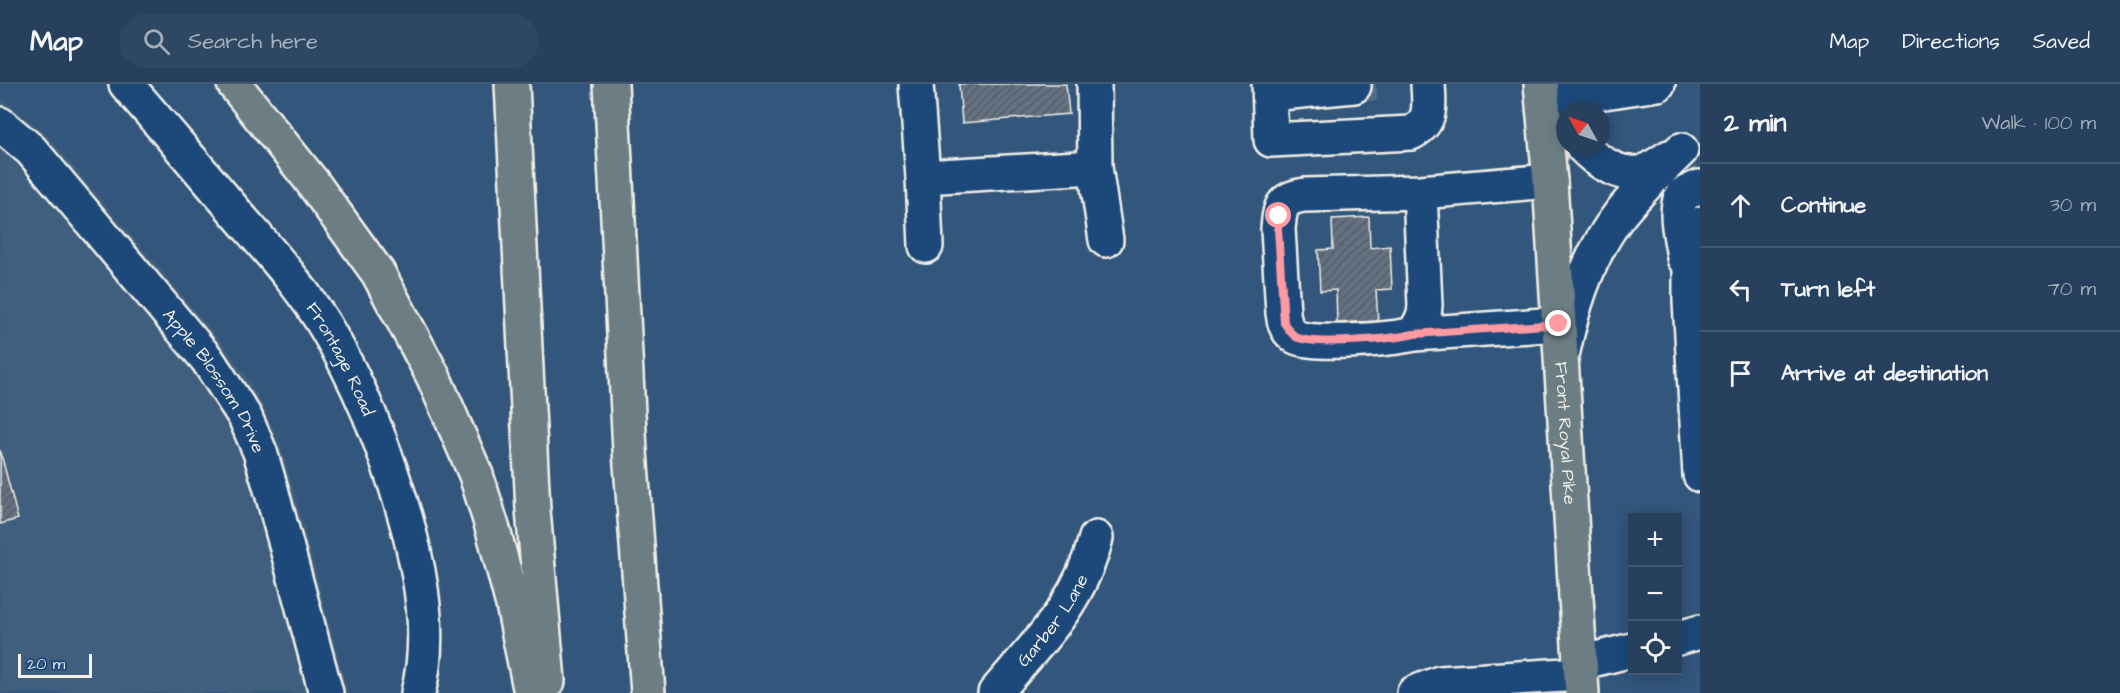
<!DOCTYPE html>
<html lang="en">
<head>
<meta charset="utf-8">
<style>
	:root { --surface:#26405d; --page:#2e4763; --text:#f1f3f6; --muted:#a4afbc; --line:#425972 }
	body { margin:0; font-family:"Architects Daughter",sans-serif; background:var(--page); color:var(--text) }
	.controls { position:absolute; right:18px; bottom:18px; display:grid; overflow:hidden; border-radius:0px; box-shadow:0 3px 15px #0003 }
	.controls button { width:54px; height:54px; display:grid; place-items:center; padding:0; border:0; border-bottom:2px solid var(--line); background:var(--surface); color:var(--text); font:30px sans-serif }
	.compass { position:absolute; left:1556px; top:18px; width:54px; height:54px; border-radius:50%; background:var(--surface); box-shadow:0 3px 15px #0003; rotate:310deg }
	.scale { position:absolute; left:18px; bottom:15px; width:74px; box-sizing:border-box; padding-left:6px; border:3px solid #f4f1e8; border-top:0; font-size:16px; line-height:21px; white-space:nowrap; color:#f4f1e8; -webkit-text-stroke:4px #1f4a7a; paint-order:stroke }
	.stop { position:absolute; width:18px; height:18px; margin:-14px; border:4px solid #ff9aa2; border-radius:50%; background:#fff }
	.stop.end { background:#ff9aa2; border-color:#fff; box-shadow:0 2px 6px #0008 }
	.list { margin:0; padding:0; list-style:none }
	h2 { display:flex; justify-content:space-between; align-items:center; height:78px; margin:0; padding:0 24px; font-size:26px }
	h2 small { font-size:20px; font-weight:400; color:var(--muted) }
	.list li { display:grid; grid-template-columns:39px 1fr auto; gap:18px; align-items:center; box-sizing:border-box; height:84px; padding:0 24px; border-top:2px solid var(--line) }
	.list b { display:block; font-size:22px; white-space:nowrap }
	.list em { font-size:20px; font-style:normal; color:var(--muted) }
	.icon { flex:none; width:33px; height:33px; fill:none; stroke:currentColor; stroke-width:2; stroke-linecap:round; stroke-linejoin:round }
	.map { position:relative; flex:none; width:1700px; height:609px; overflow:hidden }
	header { display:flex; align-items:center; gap:36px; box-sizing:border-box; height:84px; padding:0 30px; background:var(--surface); border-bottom:2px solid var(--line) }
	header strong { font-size:28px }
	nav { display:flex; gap:33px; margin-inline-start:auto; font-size:21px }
	.search { width:420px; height:54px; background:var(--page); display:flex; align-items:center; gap:15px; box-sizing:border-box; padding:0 21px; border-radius:33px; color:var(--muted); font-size:22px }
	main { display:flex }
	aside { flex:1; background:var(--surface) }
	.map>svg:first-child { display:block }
</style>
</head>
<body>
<header>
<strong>Map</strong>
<div class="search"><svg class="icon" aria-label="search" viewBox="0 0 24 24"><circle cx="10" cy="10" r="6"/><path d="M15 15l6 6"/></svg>Search here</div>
<nav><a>Map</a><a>Directions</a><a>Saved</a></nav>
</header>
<main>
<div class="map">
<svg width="1700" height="609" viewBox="0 0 1700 609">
	<defs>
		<pattern id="building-hatch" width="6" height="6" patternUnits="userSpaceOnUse" patternTransform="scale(1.5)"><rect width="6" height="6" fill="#637182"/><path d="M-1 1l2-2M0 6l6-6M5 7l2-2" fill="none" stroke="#565c64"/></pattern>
	</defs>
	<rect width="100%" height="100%" fill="#33567c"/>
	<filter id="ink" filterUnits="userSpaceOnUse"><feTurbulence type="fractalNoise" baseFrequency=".0167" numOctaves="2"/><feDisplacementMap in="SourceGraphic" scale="12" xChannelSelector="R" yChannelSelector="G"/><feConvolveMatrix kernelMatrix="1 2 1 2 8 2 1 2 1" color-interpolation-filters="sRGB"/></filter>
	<g filter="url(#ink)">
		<path fill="#415e7e" d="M 0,13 L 47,51 L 224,261 L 246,291 L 264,324 L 280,360 L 292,398 L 348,609 L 0,609 Z"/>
		<g fill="url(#building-hatch)" stroke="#f4f1e8" stroke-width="1.5">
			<path d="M 959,0 L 1066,0 L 1069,30 L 962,39 Z"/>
			<path d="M 1369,133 L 1370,164 L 1390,162 L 1392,205 L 1376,206 L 1378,237 L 1337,239 L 1336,206 L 1320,207 L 1318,166 L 1333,165 L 1332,135 Z"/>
			<path d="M 0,366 L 18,435 L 0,440 Z"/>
		</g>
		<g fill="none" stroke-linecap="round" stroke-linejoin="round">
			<path stroke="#506d8c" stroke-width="33" stroke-dasharray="33 16" stroke-linecap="butt" d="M 1354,2 L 1376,0"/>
			<defs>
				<g id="minor">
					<path id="s1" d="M 126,0 C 164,44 201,87 238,131 C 269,167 301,202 325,242 C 362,304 389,374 408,443 C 422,496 432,555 418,609"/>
					<path d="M 916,0 L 923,93 L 1095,83 L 1094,0"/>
					<path d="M 1269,0 L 1271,56 L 1411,49 C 1433,38 1429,22 1428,0"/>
					<path d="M 1270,10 L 1354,2"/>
					<path d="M 1544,17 L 1658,0"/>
					<path id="s2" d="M 0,40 L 31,66 L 207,275 L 245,333 L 260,368 L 271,405 L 326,609"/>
					<path d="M 1583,63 C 1597,78 1622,94 1643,88 C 1652,85 1661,78 1669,73"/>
					<path d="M 1095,83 L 1106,156"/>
					<path d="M 923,93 L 926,162"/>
					<path d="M 1420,108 L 1425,221 L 1424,232 L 1414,250 C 1393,255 1314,262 1296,253 C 1287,248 1284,239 1283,229 L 1278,145 C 1280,123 1281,114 1305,111 L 1420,108 L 1550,97"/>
					<path d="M 1700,140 L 1694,145 L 1690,175 L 1690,217 L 1700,391"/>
					<path d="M 1684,174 C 1682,155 1673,129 1682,111 L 1699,103"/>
					<path d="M 1414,250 L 1559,240"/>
					<path d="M 1563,267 C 1573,220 1589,169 1620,130 C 1638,107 1660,87 1681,66"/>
					<path d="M 1678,554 L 1700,548"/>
					<path d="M 1580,579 L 1632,566"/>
					<path id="s3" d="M 995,609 C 1038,558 1079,521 1096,454"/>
					<path d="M 1414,609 L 1440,599 L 1581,590"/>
				</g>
				<g id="highway">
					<path d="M 234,0 L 310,95 L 378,189 L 433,292 L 476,391 L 494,449 L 513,521 L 531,609"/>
					<path d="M 512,0 L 533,426 L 548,597"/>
					<path d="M 611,0 L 630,367 L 648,609"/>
					<path id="s4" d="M 1541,0 L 1550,97 L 1582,609"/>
				</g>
			</defs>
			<use href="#minor" stroke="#f4f1e8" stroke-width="38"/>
			<use href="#highway" stroke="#f4f1e8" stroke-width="38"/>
			<use href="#minor" stroke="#1f4a7a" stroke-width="33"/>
			<use href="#highway" stroke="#6c7e84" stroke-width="33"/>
		</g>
	</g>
	<g fill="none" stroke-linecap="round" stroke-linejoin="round" filter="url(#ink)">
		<path stroke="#ff9aa2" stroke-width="8" d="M 1279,132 L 1278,145 L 1284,239 C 1288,245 1291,250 1296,253 C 1314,262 1393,255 1414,250 L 1559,240"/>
	</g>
	<g text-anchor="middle" stroke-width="4.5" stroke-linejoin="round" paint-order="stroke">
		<g font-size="18" fill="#f4f1e8" stroke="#1f4a7a">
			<text dy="6" stroke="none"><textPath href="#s1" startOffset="350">Frontage Road</textPath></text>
			<text dy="6" stroke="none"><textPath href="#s2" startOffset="336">Apple Blossom Drive</textPath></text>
			<text dy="6" stroke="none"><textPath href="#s4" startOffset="350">Front Royal Pike</textPath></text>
			<text dy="6" stroke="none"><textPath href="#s3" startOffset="93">Garber Lane</textPath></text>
		</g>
	</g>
</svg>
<div class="controls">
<button>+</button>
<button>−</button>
<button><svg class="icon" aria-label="locate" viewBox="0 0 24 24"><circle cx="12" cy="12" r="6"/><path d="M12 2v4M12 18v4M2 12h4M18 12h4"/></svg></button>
</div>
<svg class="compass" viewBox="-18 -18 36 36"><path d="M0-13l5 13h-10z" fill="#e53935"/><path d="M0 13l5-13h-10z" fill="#a4afbc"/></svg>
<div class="scale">20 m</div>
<div class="stop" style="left:1279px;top:132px"></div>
<div class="stop end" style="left:1559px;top:240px"></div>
</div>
<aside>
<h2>2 min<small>Walk · 100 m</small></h2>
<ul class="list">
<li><svg class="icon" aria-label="ahead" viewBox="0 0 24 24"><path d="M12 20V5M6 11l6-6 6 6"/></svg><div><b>Continue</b></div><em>30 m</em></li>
<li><svg class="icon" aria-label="left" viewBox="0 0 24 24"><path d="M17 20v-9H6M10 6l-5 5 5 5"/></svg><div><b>Turn left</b></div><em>70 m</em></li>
<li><svg class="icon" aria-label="arrive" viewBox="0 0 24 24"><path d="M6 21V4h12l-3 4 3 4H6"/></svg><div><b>Arrive at destination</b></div></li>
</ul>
</aside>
</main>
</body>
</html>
